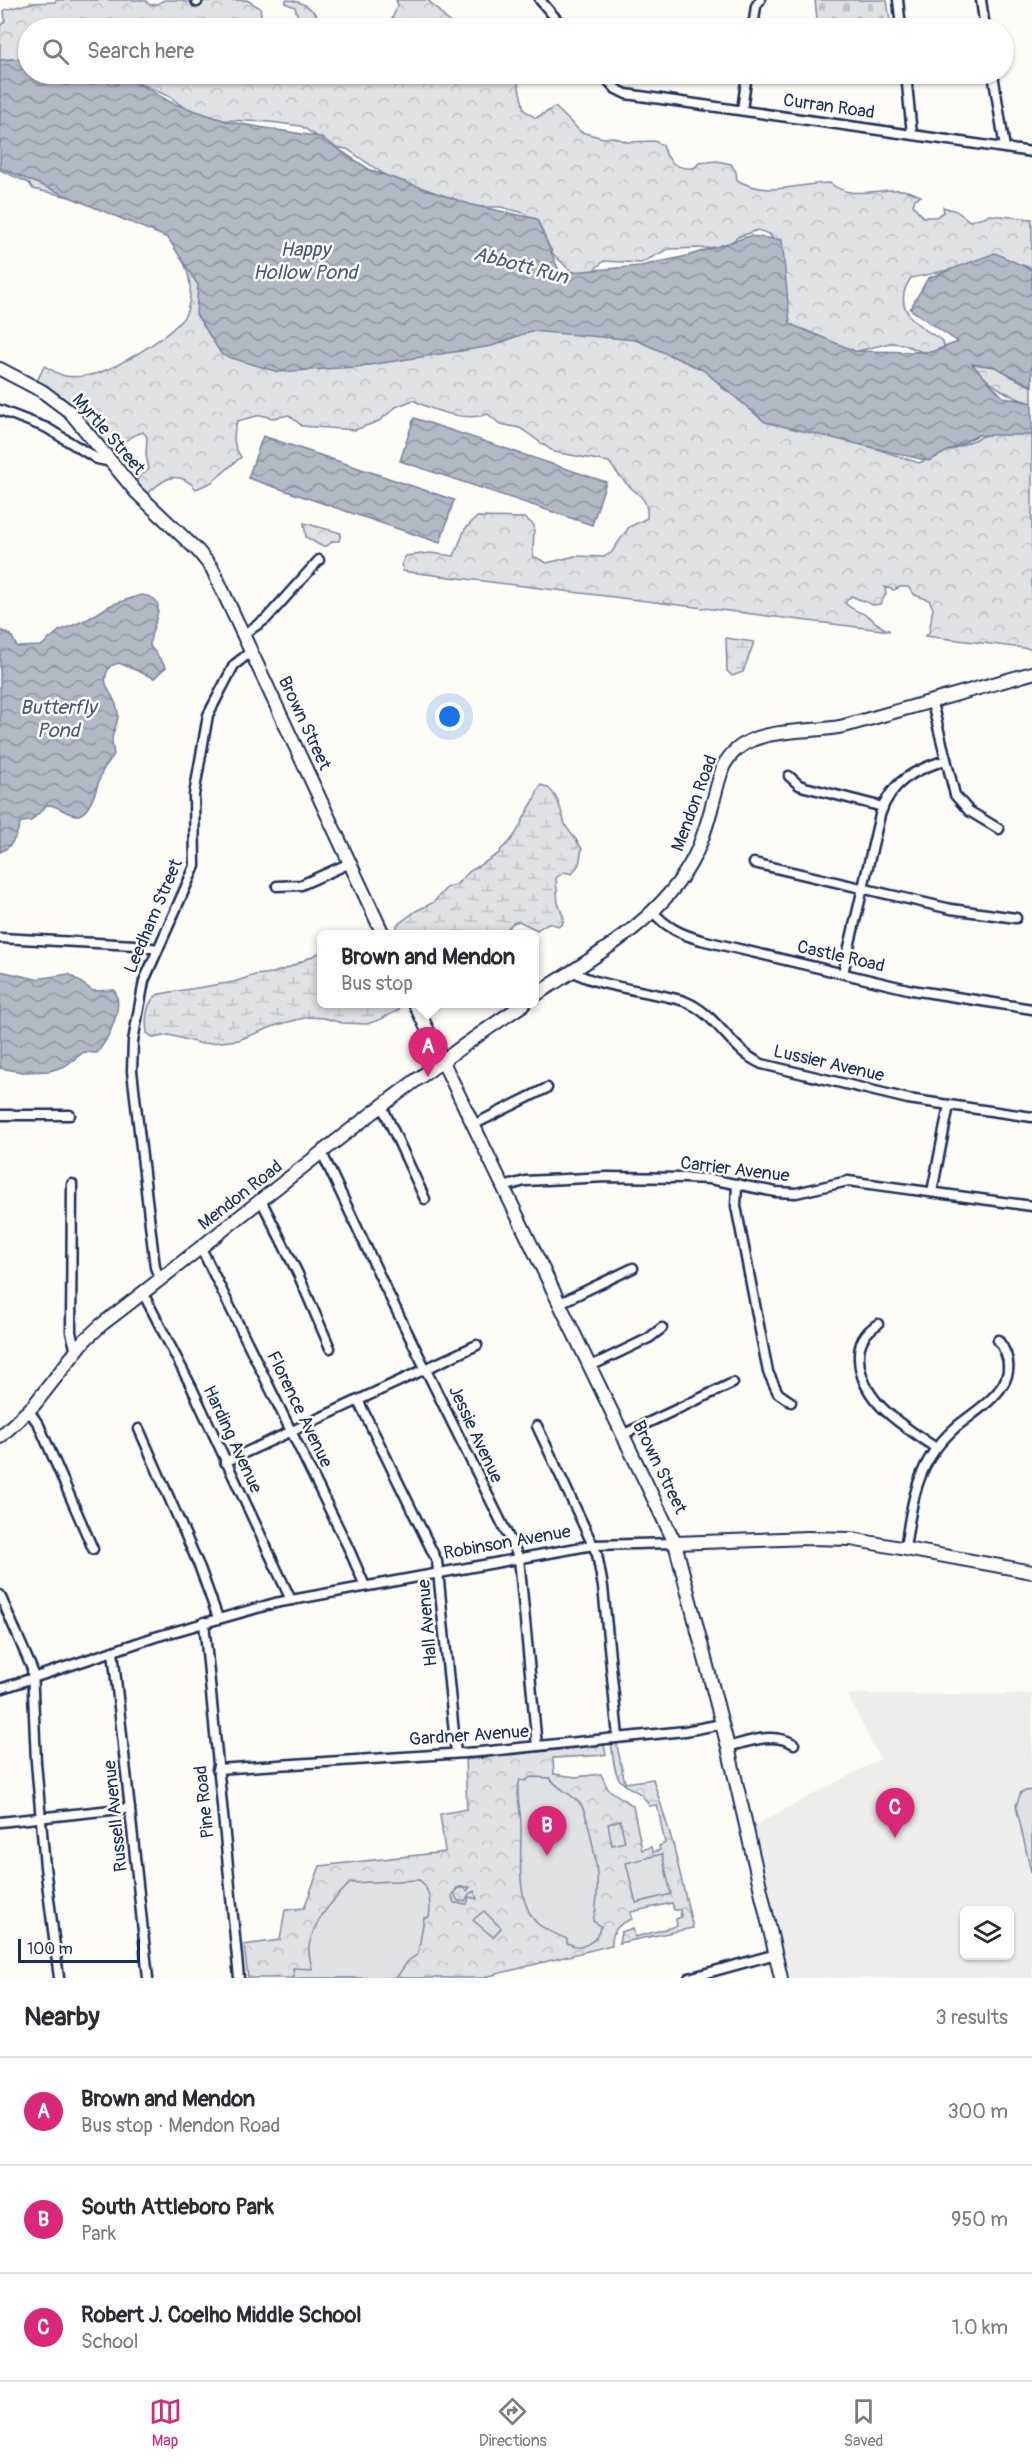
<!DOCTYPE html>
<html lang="en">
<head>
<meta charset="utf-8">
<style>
	:root { --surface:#fff; --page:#f2f2f3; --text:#2b2b33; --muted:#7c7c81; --line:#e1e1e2; --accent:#db2777 }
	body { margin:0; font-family:Pangolin,sans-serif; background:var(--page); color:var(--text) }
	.controls { position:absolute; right:18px; bottom:18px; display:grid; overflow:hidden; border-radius:9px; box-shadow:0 2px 4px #0004 }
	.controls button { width:54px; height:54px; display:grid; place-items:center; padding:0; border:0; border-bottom:2px solid var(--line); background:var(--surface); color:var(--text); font:30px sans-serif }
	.scale { position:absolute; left:18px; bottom:15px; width:122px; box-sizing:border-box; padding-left:6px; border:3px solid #1b2f5e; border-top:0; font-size:16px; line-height:21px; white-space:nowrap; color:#1b2f5e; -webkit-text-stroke:4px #fdfcf7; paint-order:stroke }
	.you { position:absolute; left:450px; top:717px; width:21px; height:21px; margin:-15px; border:4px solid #fff; border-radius:50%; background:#1a73e8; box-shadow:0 0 0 9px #1a73e833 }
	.badge { display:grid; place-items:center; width:39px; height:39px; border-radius:50%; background:var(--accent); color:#fff; font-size:20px; font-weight:700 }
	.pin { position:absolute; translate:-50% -50px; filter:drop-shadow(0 2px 3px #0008) }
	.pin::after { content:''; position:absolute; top:32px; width:21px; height:18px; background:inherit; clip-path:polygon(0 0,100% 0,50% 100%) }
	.popup { position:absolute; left:317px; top:930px; width:222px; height:78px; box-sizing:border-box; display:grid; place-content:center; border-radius:9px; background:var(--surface); filter:drop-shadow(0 2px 4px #0005); font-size:20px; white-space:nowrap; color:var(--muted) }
	.popup b { font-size:22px; color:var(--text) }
	.popup::after { content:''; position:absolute; left:50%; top:100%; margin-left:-12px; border:12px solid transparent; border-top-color:var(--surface) }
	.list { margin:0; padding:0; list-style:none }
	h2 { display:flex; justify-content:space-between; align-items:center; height:78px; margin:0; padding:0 24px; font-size:26px }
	h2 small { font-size:20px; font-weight:400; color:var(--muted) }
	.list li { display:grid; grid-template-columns:39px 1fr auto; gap:18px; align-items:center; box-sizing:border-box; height:108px; padding:0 24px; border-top:2px solid var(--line) }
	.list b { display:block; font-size:22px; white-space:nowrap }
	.list p { margin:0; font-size:20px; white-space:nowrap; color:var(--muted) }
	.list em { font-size:20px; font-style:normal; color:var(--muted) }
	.icon { flex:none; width:33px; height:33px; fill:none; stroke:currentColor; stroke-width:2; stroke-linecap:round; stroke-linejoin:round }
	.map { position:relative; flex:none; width:1032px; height:1978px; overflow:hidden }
	.search { position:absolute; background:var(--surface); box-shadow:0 2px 4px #0004; left:18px; right:18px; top:18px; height:66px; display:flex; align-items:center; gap:15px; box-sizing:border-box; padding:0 21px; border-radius:33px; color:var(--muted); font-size:22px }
	.sheet { height:402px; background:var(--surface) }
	nav { display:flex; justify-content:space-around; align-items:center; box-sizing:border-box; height:84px; border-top:2px solid var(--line); background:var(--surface); font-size:16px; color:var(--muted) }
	nav a { display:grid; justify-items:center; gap:3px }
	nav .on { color:var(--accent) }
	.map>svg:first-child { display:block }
</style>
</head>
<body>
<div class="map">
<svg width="1032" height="1978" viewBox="0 0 1032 1978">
	<defs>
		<pattern id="forest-crowns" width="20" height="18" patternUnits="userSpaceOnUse" patternTransform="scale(1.5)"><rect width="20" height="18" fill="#e0e1e3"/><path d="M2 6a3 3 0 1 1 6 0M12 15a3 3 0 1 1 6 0" fill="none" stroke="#c0c1c5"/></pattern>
		<pattern id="wetland-marsh" width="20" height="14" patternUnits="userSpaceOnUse" patternTransform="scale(1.5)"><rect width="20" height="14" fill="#e0e1e3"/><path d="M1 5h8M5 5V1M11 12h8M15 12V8" fill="none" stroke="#c0c1c5"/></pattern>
		<pattern id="cemetery-stones" width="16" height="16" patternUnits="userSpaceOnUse" patternTransform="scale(1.5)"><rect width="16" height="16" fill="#e0e1e3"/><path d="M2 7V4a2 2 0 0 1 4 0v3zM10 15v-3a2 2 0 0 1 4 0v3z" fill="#c0c1c5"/></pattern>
		<pattern id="water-waves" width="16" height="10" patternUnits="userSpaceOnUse" patternTransform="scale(1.5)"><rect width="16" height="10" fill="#b3b8c5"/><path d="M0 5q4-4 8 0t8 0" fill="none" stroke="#9196a3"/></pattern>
	</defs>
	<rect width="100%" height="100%" fill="#fdfcf7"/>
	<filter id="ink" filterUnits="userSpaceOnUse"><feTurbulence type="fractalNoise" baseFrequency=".0167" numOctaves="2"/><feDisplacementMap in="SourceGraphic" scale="12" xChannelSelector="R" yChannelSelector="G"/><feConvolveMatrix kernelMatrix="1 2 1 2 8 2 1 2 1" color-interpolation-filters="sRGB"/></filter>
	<g filter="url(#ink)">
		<path fill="#edeeec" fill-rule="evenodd" d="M 847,1694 L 1032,1694 L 1032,1978 L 790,1978 L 761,1867 L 755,1825 L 880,1759 ZM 964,1910 L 1010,1910 L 1010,1956 L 964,1956 Z"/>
		<g fill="url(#forest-crowns)" stroke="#7e88a0" stroke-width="1.5">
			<path d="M 56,0 L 145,0 L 150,5 L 157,4 L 164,0 L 183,0 L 184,2 L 247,0 L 260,8 L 263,28 L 28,28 L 28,62 L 11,59 L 7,63 L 0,64 L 0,26 L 5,21 L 4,10 L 31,3 L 55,2 Z"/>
			<path d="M 286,0 C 306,0 316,14 328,28 L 301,28 L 295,7 L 285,3 Z"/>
			<path d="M 396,0 L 428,0 L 455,28 L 388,28 L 398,5 Z"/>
			<path d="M 120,74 L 233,74 L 238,80 L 272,76 L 308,78 L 322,74 L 503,74 L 518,83 L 524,110 L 536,118 L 555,107 L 581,132 L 603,138 L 613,137 L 627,142 L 654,141 L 663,145 C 667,162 676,169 694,168 L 699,163 L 717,161 L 731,164 L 736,172 L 737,180 C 768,198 798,183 830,183 C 851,201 879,188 903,190 C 909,191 916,194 921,196 L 915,199 L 913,205 L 923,217 L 936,217 L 944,212 L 943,207 L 956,211 L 970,221 L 990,215 L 1032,219 L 1032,269 C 1002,253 944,272 911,278 C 889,309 919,327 943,341 L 944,347 L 941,352 L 922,352 L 903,344 L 890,343 L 854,352 L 783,323 L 778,245 L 769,234 L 758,230 L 738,237 L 726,246 L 707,248 L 668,249 L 641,263 L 604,261 L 590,273 L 575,275 L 553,254 L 538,225 L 524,213 L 501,207 L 471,207 L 407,190 L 347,149 L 333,147 L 301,126 L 270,122 L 224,120 L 210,117 L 182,106 L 170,97 Z"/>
			<path d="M 0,162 L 431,353 L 462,351 L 518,329 L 615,333 L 705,364 L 722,388 L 741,399 L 835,435 L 919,463 L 991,433 L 1032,428 L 1032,649 L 925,636 L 929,633 L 933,608 L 929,600 L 915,595 L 908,587 L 900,587 L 894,590 L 885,587 L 886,594 L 880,604 L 873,605 L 851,596 L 845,603 C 855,613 866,612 874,621 C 880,626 882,628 890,631 L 402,571 L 403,567 L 401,565 L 406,556 L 430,553 L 454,556 L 465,529 L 477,517 L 525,518 L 534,525 L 533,556 L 547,563 L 575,556 L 604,557 L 611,553 L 629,527 L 647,518 C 649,497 637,495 625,482 C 619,476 614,469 609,462 L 554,452 L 520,428 L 500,424 L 488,414 C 465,422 434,411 413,400 L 396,407 L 379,421 L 355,430 L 302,426 L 289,415 L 273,418 L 261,415 L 237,421 C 233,436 232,444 241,457 L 212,482 L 196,489 C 176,465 159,483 142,499 L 130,485 L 149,469 L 146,455 L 147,437 L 143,432 C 128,436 119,447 107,456 L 59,406 L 50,405 L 51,400 L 34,388 L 44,366 C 51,369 58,375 65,376 C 77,378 96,375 106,370 C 126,362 181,330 187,311 C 196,285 185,264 175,240 L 79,199 L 33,189 L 29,183 L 0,170 Z"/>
			<path d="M 965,352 L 1001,369 L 1012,377 L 1032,387 L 1032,403 C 1006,397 987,380 966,364 Z"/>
			<path d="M 304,523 L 341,533 L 339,541 L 333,541 L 327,546 L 321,546 L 306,537 Z"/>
			<path d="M 616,1741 L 625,1783 L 653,1779 L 673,1844 L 693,1928 L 619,1943 L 621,1932 L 633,1928 L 635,1937 L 677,1926 L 676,1919 L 681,1917 L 680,1910 L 674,1910 L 672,1903 L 631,1912 L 632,1919 C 619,1924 611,1930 612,1945 L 481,1978 L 248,1978 L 244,1945 L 280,1940 L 285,1910 L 304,1908 L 320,1866 L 445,1852 L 440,1814 L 467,1809 L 465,1760 L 601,1743 L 604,1745 L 606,1755 L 553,1758 L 554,1774 L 576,1777 L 601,1774 L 608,1789 L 633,1806 L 642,1850 L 651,1847 L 653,1852 L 660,1850 L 659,1846 L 665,1843 L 657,1805 L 649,1806 C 642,1789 630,1792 620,1780 C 613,1771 613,1753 611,1742 Z"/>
		</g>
		<g fill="url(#wetland-marsh)" stroke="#7e88a0" stroke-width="1.5">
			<path d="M 726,638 L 754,642 L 743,672 L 732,676 L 727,671 Z"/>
			<path d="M 541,785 C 557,788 561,811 565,824 C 569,833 578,840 582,849 L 579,864 L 572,874 L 564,872 L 556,878 L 558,903 L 564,918 L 562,925 L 559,926 L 548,923 L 537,930 L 519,921 L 513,923 L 502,934 L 397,934 L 397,925 L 416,911 L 434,902 L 446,888 L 456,885 L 470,871 L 500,853 L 501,849 C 519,837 521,819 533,802 C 536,796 536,791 541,785 Z"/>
			<path d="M 321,952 L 322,1004 L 400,1004 L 399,1010 L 379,1020 L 367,1024 L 342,1023 L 324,1018 L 308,1017 L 277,1025 L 239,1040 L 202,1044 L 169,1035 L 154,1038 L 147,1033 C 145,1019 146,1001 159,994 L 234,982 L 255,975 L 273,973 L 288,968 Z"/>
		</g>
		<path fill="url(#cemetery-stones)" stroke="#7e88a0" stroke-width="1.5" d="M 815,0 L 887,0 L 891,28 L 818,28 Z"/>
		<g fill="#e0e1e3" stroke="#7e88a0" stroke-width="1.5">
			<path d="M 531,1777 L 550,1778 C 557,1789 573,1794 581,1805 C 586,1812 588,1824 590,1832 C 597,1863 601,1890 593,1921 L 601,1926 C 596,1943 583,1951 567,1943 L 567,1939 C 558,1935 545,1930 538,1924 C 514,1902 522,1854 521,1825 C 521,1811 515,1793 520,1780 L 525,1781 Z"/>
			<path d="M 1032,1790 L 1032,1876 L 1016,1806 L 1021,1792 Z"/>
			<path d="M 620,1820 L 625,1842 L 612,1845 L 608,1824 Z"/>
			<path d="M 662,1854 L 671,1894 L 636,1903 L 626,1863 Z"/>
			<path d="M 419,1880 C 430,1887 431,1905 429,1917 L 424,1918 L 418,1954 L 408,1961 L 396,1978 L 294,1978 L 293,1968 L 312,1969 C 311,1962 308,1953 309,1946 C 313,1921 333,1900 350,1883 Z"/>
			<path d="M 460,1887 L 470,1887 L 467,1891 L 465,1888 L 458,1888 L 454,1894 L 458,1901 L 465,1901 L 469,1894 L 474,1891 L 477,1899 L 469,1897 L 467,1904 L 454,1903 L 452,1896 L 457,1888 Z"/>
			<path d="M 484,1911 L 501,1928 L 493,1937 L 473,1920 Z"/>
		</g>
		<g fill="url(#water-waves)" stroke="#76819c" stroke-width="1.5">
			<path d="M 28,58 L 28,74 L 122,74 L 172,103 L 229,122 L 320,137 L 370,170 L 472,205 L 537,219 L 560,273 L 641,266 L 687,256 L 750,236 L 782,240 L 790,324 L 855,351 L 931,352 L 958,342 L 910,309 L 928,278 L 995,253 L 1032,270 L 1032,386 L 995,367 L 972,364 L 1003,397 L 1032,403 L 1032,435 L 978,435 L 929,461 L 765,422 L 703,370 L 636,340 L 531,331 L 492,346 L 356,367 L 278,372 L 222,355 L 196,314 L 198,285 L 168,238 L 0,168 L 0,60 Z"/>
			<path d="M 414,418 L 606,482 L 592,525 L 400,461 Z"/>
			<path d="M 263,436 L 454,500 L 440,543 L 248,478 Z"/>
			<path d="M 141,595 C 174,598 149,626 150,646 L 166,667 L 154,678 L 119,663 L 110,666 C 97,688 116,692 118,713 C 119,723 112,731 112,740 C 112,745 113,750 114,754 C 111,760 106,765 103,770 C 98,781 92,813 78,815 C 67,816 58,804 47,805 L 31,821 L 21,822 C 16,835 14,846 0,852 L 0,630 L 11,635 L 17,647 L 41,646 L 59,631 L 88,619 L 111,605 Z"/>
			<path d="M 0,971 L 36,979 L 69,974 L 93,991 L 114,990 C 125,1007 108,1039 97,1053 L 84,1052 L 65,1066 L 50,1071 L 23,1072 L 0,1068 Z"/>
		</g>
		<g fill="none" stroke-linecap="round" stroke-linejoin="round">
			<defs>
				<g id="street">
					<path d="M 196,0 L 197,2"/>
					<path d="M 540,0 L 564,28"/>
					<path d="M 898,0 L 901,28"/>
					<path d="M 981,0 L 985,28"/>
					<path d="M 753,28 L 756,6 L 760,0"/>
					<path d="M 602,74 L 616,89 L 626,94 L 1032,152"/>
					<path d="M 906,74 L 912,134"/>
					<path d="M 993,74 L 1005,148"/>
					<path d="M 742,110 L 747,74"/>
					<path d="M 0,410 L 47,428 L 97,459 L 111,462"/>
					<path d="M 244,634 L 266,619 L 319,560"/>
					<path d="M 932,703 L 955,795 L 969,811 L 999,829"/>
					<path d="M 789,776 L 799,785 L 805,787 L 883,807"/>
					<path d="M 754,863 L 951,909 L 1016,918"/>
					<path d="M 277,886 L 301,885 L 350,863"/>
					<path d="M 652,911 C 666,927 680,934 701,940 L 912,990 L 1032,1009"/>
					<path d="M 0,938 L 135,945 L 157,949"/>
					<path d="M 573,970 C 586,985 661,993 684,1001 C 718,1014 730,1050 762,1064 L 908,1099 L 1032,1117"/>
					<path d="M 843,973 L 880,815 C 891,781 914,770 946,760"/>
					<path d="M 382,1106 L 425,1199"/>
					<path d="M 0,1115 L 70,1115"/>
					<path d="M 473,1125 L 547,1088"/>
					<path d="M 322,1153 L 385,1287 L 519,1558 L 537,1746"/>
					<path d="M 72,1184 L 71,1332 L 76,1352"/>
					<path d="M 737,1184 L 736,1206 L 768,1372 L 778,1393 L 791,1402"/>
					<path d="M 503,1187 L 525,1181 L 607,1177 L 684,1178 L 710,1179 L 776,1192 L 796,1193 L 848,1181 L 1032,1206"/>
					<path d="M 932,1192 L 949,1105"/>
					<path d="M 261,1200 L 298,1274 L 330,1348"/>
					<path d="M 201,1248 L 348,1547 L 365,1586"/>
					<path d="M 160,1280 L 155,1267 L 132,1071 L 133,1041 L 144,981 L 195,866 L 194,795 L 208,715 L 234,665 L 252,651"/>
					<path d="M 143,1293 L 191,1386 L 291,1600"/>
					<path d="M 560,1303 L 633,1268"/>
					<path d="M 878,1324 C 865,1332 858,1344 859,1359 C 861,1403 904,1426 936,1448"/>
					<path d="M 591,1366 L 649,1338 L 662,1328"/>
					<path d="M 358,1400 L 437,1561 L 456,1753"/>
					<path d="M 29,1411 L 39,1425 L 93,1549"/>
					<path d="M 537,1426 L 597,1554 L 603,1587 L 618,1737"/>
					<path d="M 139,1429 L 200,1568 L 218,1618"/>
					<path d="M 624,1434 L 733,1383"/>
					<path d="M 225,1462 L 477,1345"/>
					<path d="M 905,1548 C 910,1518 913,1486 929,1459 C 936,1447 946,1436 956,1427 C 983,1405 1029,1381 998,1340"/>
					<path d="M 0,1595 L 32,1669 L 36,1762 L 45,1867 L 59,1978"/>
					<path d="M 204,1622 L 239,1978"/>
					<path d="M 113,1651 L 148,1978"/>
					<path d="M 0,1689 L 155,1637 L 275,1603 L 593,1545 L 675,1543"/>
					<path d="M 728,1747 C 750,1741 772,1732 794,1744"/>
					<path d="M 217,1769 L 480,1752 L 685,1731 L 722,1724"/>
					<path d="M 0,1822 L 130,1808"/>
					<path d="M 689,1978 L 776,1954"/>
				</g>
				<g id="secondary">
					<path d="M 0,369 L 42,391 L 70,412 L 136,492 L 198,551 L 212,568 L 383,934"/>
					<path d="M 534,996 C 592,958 664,919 695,855 C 709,827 713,796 723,767 C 745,723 803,735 844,726 L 1032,673"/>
					<path d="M 415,1004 L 675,1543 L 728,1747 L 781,1978"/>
					<path d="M 0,1437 L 34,1405 L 85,1340 L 101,1325 C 242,1218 377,1102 524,1004"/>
					<path d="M 675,1543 L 808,1538 L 851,1539 L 1032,1572"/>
				</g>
			</defs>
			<use href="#street" stroke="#1b2f5e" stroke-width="13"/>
			<use href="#secondary" stroke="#1b2f5e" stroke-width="16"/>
			<use href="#street" stroke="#fdfcf7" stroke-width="8"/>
			<use href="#secondary" stroke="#fdfcf7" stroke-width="12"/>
		</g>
	</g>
	<g text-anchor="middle" stroke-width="5" stroke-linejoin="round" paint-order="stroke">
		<g font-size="18" fill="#1b2f5e" stroke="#fdfcf7">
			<text transform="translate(829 106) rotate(8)" y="6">Curran Road</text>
			<text transform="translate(109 434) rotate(49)" y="6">Myrtle Street</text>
			<text transform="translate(305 723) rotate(65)" y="6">Brown Street</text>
			<text transform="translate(694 803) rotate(-70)" y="6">Mendon Road</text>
			<text transform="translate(153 916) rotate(-67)" y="6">Leedham Street</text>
			<text transform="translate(841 956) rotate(13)" y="6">Castle Road</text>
			<text transform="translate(829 1063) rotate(13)" y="6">Lussier Avenue</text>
			<text transform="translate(735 1169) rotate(7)" y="6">Carrier Avenue</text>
			<text transform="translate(240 1195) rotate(-38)" y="6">Mendon Road</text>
			<text transform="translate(300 1409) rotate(64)" y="6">Florence Avenue</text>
			<text transform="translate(476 1434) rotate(65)" y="6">Jessie Avenue</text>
			<text transform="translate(233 1439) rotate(65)" y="6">Harding Avenue</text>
			<text transform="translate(660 1467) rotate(64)" y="6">Brown Street</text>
			<text transform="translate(507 1542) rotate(-10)" y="6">Robinson Avenue</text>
			<text transform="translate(427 1623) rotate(-95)" y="6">Hall Avenue</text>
			<text transform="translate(469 1735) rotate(-4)" y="6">Gardner Avenue</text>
			<text transform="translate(204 1802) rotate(-96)" y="6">Pine Road</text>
			<text transform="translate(115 1816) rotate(-96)" y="6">Russell Avenue</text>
		</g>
		<g font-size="20" font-style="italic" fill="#49587d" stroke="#fdfcf7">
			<text x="305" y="256">Happy<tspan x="305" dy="23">Hollow Pond</tspan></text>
			<text transform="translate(521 265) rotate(15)" y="7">Abbott Run</text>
			<text x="58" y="714">Butterfly<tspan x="58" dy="23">Pond</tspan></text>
		</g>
	</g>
</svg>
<div class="controls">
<button><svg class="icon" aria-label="layers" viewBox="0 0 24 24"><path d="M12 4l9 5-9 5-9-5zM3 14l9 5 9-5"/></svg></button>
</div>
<div class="scale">100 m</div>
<div class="you"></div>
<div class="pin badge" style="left:428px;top:1077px">A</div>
<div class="popup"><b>Brown and Mendon</b>Bus stop</div>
<div class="pin badge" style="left:547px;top:1856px">B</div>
<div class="pin badge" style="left:895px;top:1838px">C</div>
<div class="search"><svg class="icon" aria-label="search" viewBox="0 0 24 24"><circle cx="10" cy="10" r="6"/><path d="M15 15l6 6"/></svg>Search here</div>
</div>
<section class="sheet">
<h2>Nearby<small>3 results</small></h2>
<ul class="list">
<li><span class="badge">A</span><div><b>Brown and Mendon</b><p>Bus stop · Mendon Road</p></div><em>300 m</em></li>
<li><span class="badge">B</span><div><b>South Attleboro Park</b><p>Park</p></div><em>950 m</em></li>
<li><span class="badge">C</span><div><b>Robert J. Coelho Middle School</b><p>School</p></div><em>1.0 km</em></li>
</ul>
</section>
<nav>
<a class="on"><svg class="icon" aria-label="map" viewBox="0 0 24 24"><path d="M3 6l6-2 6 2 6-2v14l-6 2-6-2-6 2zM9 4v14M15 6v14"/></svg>Map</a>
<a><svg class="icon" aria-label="directions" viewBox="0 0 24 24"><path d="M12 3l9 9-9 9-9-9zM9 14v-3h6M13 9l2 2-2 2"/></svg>Directions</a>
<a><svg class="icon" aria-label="saved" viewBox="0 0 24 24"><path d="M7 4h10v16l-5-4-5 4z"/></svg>Saved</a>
</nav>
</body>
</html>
